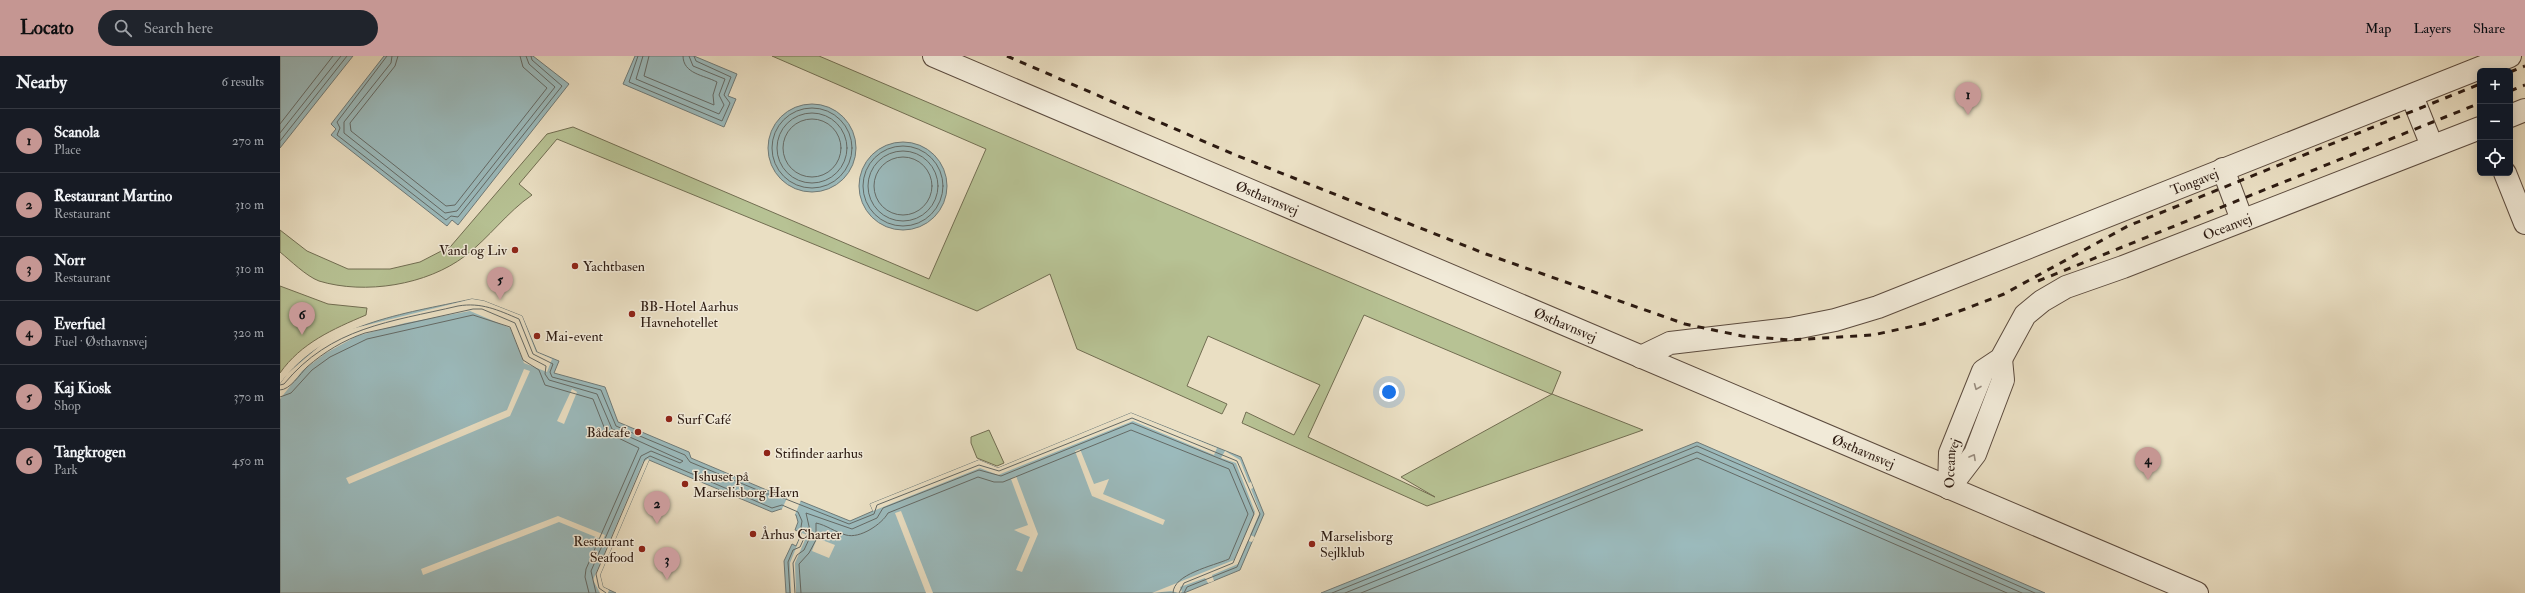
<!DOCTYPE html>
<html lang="en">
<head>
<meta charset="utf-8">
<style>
	:root { --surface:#171b24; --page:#20242c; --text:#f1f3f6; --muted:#9ea1a6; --line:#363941; --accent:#c59692 }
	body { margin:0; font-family:"IM FELL Double Pica",serif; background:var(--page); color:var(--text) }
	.controls { position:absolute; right:12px; top:12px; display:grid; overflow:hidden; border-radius:6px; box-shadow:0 2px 10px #0003 }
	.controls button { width:36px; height:36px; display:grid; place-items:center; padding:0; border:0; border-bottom:1px solid var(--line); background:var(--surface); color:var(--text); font:20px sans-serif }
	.you { position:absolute; left:1109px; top:336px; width:14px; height:14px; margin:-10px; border:3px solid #fff; border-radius:50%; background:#1a73e8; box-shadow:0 0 0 6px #1a73e833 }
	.badge { display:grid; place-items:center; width:26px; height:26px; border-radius:50%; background:var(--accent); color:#111; font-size:13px; font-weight:700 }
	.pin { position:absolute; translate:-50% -33px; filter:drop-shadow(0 1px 2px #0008) }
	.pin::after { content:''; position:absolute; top:21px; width:14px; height:12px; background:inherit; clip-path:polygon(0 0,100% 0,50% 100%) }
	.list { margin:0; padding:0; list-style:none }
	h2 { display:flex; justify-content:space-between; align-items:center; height:52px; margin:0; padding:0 16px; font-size:17px }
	h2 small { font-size:13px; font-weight:400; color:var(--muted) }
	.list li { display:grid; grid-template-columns:26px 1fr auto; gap:12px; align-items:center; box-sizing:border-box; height:64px; padding:0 16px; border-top:1px solid var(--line) }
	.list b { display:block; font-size:15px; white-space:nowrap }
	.list p { margin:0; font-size:13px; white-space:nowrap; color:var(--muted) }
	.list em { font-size:13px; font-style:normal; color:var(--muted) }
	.icon { flex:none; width:22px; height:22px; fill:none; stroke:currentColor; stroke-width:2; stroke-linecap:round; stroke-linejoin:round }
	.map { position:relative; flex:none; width:2245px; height:537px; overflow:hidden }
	header { display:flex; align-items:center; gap:24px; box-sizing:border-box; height:56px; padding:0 20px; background:var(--accent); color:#111 }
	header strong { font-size:19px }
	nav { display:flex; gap:22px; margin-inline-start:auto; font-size:14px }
	.search { width:280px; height:36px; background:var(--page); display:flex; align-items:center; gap:10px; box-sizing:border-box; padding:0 14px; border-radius:22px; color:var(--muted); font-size:15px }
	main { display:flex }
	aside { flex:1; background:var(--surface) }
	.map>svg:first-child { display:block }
</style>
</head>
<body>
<header>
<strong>Locato</strong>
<div class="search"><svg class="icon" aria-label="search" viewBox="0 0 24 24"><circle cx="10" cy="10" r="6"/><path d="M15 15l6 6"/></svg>Search here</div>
<nav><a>Map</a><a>Layers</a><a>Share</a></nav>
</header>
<main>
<aside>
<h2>Nearby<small>6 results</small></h2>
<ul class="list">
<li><span class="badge">1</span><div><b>Scanola</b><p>Place</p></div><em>270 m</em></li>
<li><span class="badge">2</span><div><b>Restaurant Martino</b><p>Restaurant</p></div><em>310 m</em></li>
<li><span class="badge">3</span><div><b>Norr</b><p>Restaurant</p></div><em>310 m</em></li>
<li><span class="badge">4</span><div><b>Everfuel</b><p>Fuel · Østhavnsvej</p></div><em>320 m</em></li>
<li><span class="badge">5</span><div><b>Kaj Kiosk</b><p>Shop</p></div><em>370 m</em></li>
<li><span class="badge">6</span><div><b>Tangkrogen</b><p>Park</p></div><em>450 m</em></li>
</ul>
</aside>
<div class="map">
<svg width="2245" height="537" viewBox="0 0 2245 537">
	<rect width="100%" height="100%" fill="#eadfc3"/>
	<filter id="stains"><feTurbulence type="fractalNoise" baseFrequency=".005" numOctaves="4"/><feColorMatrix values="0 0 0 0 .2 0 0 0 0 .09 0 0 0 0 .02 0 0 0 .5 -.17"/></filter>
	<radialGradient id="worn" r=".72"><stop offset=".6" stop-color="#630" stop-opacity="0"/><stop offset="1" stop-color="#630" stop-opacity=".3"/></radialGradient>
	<g fill="#b7c294" stroke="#726e52" fill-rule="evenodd">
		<path d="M 492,0 L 539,0 L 1281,316 L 1272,338 L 1363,374 L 1147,450 L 962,367 L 966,356 L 1014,379 L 1040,329 L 928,280 L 907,330 L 947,348 L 942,358 L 797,293 L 770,218 L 697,255 L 277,83 L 239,128 L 252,139 C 227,156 209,182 185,200 C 147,229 85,239 39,225 C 26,220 11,205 0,196 L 0,174 L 27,195 L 68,213 L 110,213 L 140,206 L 171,190 L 267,78 L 293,71 L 649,223 L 706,93 ZM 1084,259 L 1271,338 L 1272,338 L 1121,421 L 1155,441 L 1028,381 Z"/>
		<path d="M 0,230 L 48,248 L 87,252 L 86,259 C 53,273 21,287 0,317 Z"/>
		<path d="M 709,374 L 724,407 L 717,410 L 697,402 L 691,387 L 691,381 Z"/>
	</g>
	<g fill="#9bbabc" stroke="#6f7a78">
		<path d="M 0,0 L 73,0 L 0,92 Z"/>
		<path d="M 104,0 L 253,0 L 289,28 L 178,169 L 172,164 L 167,170 L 51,79 L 56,73 L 51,68 Z"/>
		<path d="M 355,0 L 414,0 L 457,18 L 448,40 L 456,43 L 444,71 L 343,28 Z"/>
		<circle cx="532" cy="92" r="44"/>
		<circle cx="623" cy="130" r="44"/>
		<path d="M 192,243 L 204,245 L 242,260 L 257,296 L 279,305 L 274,317 L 325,331 L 338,366 L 409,396 L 411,402 L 489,435 L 491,433 L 570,465 L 593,455 L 590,448 L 699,404 L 718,412 L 851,357 L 961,401 L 984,458 L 960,514 L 904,537 L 506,537 L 504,505 L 512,488 L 516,490 L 522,477 L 515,474 L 518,466 L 516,459 L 501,453 L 492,456 L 369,404 L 320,519 L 323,531 L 336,537 L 0,537 L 0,328 C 45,267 123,258 192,243 Z"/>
		<path d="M 1417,386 L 1765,537 L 1041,537 Z"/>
	</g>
	<g fill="#eadfc3">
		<path d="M 192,243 L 204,245 L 242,260 L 256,296 L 272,303 L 267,316 L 244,307 L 230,272 L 190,255 L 125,267 L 77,280 L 46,297 L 22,315 L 0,343 L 0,328 L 7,318 L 42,288 L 67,274 Z"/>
		<path d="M 244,313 L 250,315 L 230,360 L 69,428 L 66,422 L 227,354 Z"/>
		<path d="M 292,333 L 297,336 L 284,368 L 277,365 Z"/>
		<path d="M 851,357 L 937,392 L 934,399 L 853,365 L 718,419 L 700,412 L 593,455 L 590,448 L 699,404 L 718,412 Z"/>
		<path d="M 800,393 L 814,428 L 829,423 L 823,438 L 885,464 L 883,469 L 812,440 L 795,395 Z"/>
		<path d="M 945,395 L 960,404 L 969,427 L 971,426 L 973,432 L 971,433 L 980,456 L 970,479 L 975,481 L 972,486 L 968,485 L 958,508 L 932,519 L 934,525 L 928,527 L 925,522 L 900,531 L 902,536 L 899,537 L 891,535 L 872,537 L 954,504 L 975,456 L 956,407 L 941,402 Z"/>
		<path d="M 368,403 L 369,404 L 320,519 L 323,531 L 329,534 L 328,537 L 320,537 L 313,524 L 363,406 Z"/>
		<path d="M 736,420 L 758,478 L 742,516 L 736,514 L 750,481 L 734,474 L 748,469 L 731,423 Z"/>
		<path d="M 509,438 L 521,444 L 514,461 L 501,455 Z"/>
		<path d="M 621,455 L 653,537 L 646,537 L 615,457 Z"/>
		<path d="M 278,460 L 325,479 L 323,484 L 279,466 L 143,519 L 141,513 Z"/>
		<path d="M 522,477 L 527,479 L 515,507 L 516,537 L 511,537 L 510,507 Z"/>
		<path d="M 537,482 L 555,489 L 549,502 L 532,495 Z"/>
	</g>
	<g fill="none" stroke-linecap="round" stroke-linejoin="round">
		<g stroke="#646a66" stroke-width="1">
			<path d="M 107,0 L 57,66 L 60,72 L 57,79 L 166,164 L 171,160 L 178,161 L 282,30 L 252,4 L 251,0"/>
			<path d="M 112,0 L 111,7 L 64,66 L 64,77 L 165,157 L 177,155 L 275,31 L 249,8 L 246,0"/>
			<path d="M 118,0 L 115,10 L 70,67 L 71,75 L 166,150 L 175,149 L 267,32 L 243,11 L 240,0"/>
			<path d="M 358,0 L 349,26 L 442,65 L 450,47 L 444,39 L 451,21 L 416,5 L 414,0"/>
			<path d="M 363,0 L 356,23 L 439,58 L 444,49 L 439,39 L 445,23 L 413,10 L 409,0"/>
			<path d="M 369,0 L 364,20 L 434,49 L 433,39 L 437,26 C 424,19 403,18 403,0"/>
			<circle cx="532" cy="92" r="40"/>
			<circle cx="532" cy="92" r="35"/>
			<circle cx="532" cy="92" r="29"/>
			<path d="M 0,68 L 53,0"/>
			<path d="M 0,77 L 61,0"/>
			<path d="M 0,85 L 67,0"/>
			<circle cx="623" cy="130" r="40"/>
			<circle cx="623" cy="130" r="35"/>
			<circle cx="623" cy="130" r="29"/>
			<path d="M 0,329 L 4,328 C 51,271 110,266 178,250 C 201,246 218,254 239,263 L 253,298 L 273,308 L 270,316 L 272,321 L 321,334 L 336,370 L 405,399 L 410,406 L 487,438 L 493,438 L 569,468 L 594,458 L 597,449 L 699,409 L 719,415 L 852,362 L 957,405 L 980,458 L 957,511 L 907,531 L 904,537"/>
			<path d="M 0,334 C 10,334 20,318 27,311 C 44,296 64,284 85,277 L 193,253 L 202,253 L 235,267 L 249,301 L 266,310 L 265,318 L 269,324 L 317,338 L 332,373 L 403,405 L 400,407 L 371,395 L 361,400 L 311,515 L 316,537"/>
			<path d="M 0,341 L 11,337 L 32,314 L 50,301 L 87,283 L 193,259 L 230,271 L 243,304 L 259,314 L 265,329 L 313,343 L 326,376 L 359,392 L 306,513 L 305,521 L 309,537"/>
			<path d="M 326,537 L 319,532 L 316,518 L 365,403 L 370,400 L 492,452 L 502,449 L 518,456 L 522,465 L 521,471 L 526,478 L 520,491 L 513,494 L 508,506 L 510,537"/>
			<path d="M 515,537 L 513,507 L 517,499 L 524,494 L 531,479 L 526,457 L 572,473 L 597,462 L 603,452 L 699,414 L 721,420 L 852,367 L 953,408 L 974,458 L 953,507 L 904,527 L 899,537"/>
			<path d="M 521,537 L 519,508 L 529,497 L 536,484 L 536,467 C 546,469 555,476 566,479 C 580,483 602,468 608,457 L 698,421 L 714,426 L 723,426 L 851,374 L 949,413 L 968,458 L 949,503 C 933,510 893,518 893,537"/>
			<path d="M 1052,537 L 1417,390 L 1755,537"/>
			<path d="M 1065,537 L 1417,396 L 1742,537"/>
			<path d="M 1081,537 L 1417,402 L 1727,537"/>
		</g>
		<defs>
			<g id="minor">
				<path id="s1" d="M 654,0 L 1917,537"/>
				<path d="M 2132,40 L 2152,90"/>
				<path d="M 2230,60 L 2245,54"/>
				<path d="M 1943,113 L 1962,164"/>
				<path d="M 2225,117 L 2245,167"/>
				<path id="s2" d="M 1361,301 L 1390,287 L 1510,273 L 1555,264 L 1598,251 L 2230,0"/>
				<path id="s3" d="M 1669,432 L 1670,397 L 1703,315 L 1721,303 L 1745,259 L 1762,245 L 1786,231 L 1843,211 L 2200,72"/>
				<path d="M 1669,432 L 1695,398 L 1723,324 L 1721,303"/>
			</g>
		</defs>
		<use href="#minor" stroke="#5c4b3e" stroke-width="24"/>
		<use href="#minor" stroke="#f1ead8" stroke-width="22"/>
		<g stroke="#2c1a11" stroke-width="3" stroke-dasharray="7 7" stroke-linecap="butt">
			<path d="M 727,0 L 953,98 L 1206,198 L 1405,268 L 1462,280 L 1510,284 L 1593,279 L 1643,268 L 1685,253 L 1724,238 L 1848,170 L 2200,28"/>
			<path d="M 2230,16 L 2245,10"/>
			<path d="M 2230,35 L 2245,29"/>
			<path d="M 1758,225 L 2200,47"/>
		</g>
	</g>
	<defs><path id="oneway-chevron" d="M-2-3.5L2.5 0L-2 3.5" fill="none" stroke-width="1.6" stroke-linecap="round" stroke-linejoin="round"/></defs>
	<g stroke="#988c7e">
		<use href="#oneway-chevron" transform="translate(1697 331) rotate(112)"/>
		<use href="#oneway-chevron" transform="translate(1693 401) rotate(-61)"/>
	</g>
	<g fill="#8f2418" stroke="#f1ead8" stroke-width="1.5">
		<circle cx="235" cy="194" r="4"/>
		<circle cx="295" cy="210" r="4"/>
		<circle cx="352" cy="258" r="4"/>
		<circle cx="257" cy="280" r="4"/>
		<circle cx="389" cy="363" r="4"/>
		<circle cx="358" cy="376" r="4"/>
		<circle cx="487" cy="397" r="4"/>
		<circle cx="405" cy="428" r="4"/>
		<circle cx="473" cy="478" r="4"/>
		<circle cx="1032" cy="488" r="4"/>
		<circle cx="362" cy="493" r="4"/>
	</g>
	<g text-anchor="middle" stroke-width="3" stroke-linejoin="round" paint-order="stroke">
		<g font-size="14" fill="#2c1a11" stroke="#f1ead8">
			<text dy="5" stroke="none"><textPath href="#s2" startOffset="584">Tongavej</textPath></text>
			<text dy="5" stroke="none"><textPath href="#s1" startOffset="362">Østhavnsvej</textPath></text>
			<text dy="5" stroke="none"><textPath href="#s3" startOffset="417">Oceanvej</textPath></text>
			<text dy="5" stroke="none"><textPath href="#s1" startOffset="686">Østhavnsvej</textPath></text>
			<text dy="5" stroke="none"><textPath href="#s1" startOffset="1010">Østhavnsvej</textPath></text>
			<text dy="5" stroke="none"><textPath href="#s3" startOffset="25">Oceanvej</textPath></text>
		</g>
		<g font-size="14" fill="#2c1a11" stroke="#f1ead8" text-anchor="start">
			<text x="227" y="199" text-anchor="end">Vand og Liv</text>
			<text x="303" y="215">Yachtbasen</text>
			<text x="360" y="255">BB-Hotel Aarhus<tspan x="360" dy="16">Havnehotellet</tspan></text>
			<text x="265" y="285">Mai-event</text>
			<text x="397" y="368">Surf Café</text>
			<text x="350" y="381" text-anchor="end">Bådcafe</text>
			<text x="495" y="402">Stifinder aarhus</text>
			<text x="413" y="425">Ishuset på<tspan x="413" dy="16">Marselisborg Havn</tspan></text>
			<text x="481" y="483">Århus Charter</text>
			<text x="1040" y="485">Marselisborg<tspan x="1040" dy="16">Sejlklub</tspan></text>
			<text x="354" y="490" text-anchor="end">Restaurant<tspan x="354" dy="16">Seafood</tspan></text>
		</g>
	</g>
	<rect width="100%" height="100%" filter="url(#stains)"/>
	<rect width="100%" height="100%" fill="url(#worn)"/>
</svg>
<div class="controls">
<button>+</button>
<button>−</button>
<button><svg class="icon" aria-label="locate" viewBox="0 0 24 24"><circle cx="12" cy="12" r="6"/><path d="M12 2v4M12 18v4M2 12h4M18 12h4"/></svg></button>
</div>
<div class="you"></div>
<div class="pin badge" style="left:1688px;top:59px">1</div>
<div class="pin badge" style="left:377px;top:468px">2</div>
<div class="pin badge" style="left:387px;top:524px">3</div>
<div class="pin badge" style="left:1868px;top:424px">4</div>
<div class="pin badge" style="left:220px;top:244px">5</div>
<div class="pin badge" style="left:22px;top:279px">6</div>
</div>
</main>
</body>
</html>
